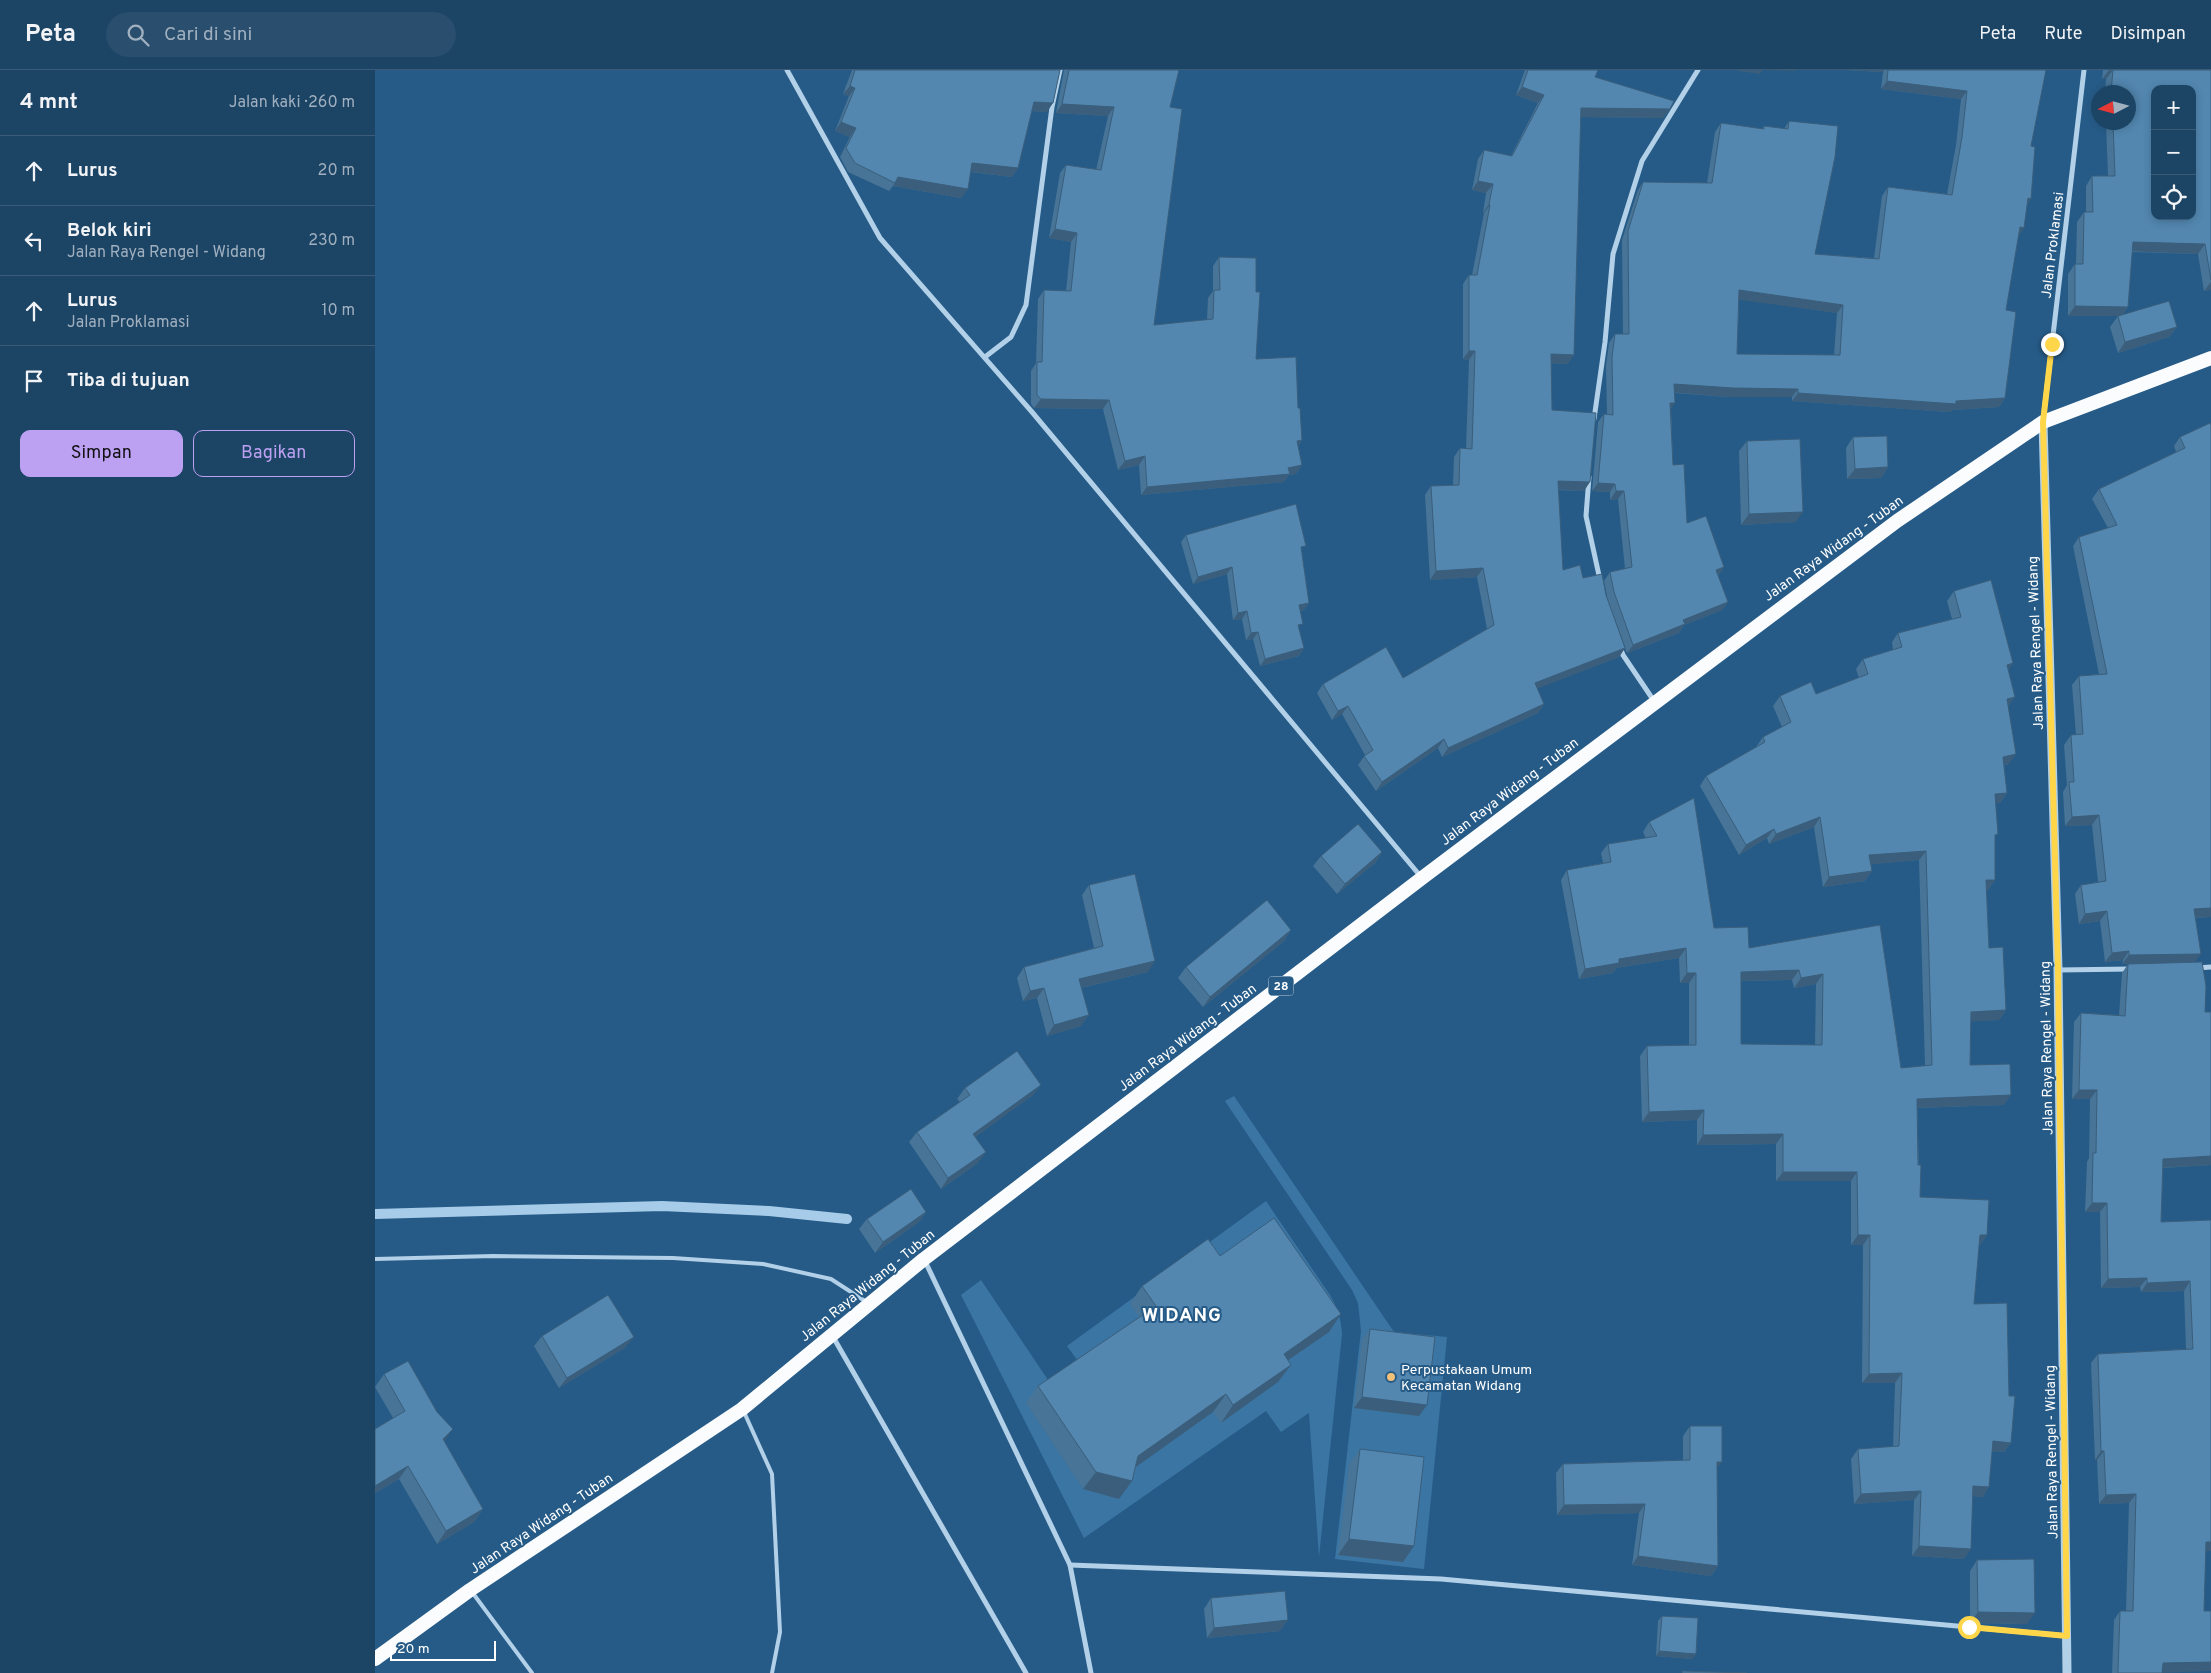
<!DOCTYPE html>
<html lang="id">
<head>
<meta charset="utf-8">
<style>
	:root { --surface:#1c4465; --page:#294e6e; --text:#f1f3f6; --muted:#a0b0bf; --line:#3a5c79; --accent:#bca0f2 }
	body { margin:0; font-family:Overpass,sans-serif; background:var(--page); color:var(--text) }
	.controls { position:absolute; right:15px; top:15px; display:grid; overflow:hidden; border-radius:10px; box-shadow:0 2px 8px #0003 }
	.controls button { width:45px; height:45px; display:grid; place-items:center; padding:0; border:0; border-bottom:1px solid var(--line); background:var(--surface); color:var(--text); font:25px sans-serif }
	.compass { position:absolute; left:1716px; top:15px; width:45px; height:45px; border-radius:50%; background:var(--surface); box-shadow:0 2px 8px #0003; rotate:264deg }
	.scale { position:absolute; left:15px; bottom:12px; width:106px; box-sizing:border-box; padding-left:5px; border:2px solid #fff; border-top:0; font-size:14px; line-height:18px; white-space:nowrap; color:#fff; -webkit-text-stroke:4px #265b87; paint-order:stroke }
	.stop { position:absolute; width:15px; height:15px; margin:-11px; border:4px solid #ffd54a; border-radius:50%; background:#fff }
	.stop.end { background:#ffd54a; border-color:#fff; box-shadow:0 1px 5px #0008 }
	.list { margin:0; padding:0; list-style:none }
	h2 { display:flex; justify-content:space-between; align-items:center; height:65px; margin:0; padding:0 20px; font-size:21px }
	h2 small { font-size:16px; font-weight:400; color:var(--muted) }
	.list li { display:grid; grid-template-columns:32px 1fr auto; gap:15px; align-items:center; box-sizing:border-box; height:70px; padding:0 20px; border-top:1px solid var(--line) }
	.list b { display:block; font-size:19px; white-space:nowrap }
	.list p { margin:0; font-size:16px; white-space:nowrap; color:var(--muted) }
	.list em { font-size:16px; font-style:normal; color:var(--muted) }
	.actions { display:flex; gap:10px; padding:15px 20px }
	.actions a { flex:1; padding:11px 0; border:1px solid var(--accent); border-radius:10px; text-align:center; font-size:18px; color:var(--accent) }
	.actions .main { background:var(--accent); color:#111 }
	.icon { flex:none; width:28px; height:28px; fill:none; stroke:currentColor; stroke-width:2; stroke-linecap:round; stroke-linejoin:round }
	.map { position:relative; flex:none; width:1836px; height:1603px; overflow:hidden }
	header { display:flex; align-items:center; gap:30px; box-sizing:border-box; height:70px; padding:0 25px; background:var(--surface); border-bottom:1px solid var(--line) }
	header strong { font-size:24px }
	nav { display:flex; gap:28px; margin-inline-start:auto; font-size:18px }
	.search { width:350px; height:45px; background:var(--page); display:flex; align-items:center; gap:12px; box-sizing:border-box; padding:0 18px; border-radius:28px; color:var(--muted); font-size:19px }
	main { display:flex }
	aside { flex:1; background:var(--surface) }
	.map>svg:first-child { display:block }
</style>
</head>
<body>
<header>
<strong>Peta</strong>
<div class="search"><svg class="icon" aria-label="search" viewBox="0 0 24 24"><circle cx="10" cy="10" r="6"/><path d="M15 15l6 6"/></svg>Cari di sini</div>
<nav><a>Peta</a><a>Rute</a><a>Disimpan</a></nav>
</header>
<main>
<aside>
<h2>4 mnt<small>Jalan kaki · 260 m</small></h2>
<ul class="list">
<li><svg class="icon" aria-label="ahead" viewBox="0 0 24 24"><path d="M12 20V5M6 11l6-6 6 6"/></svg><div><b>Lurus</b></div><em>20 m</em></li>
<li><svg class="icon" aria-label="left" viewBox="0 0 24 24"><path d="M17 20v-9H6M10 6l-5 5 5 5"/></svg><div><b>Belok kiri</b><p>Jalan Raya Rengel - Widang</p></div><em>230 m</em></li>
<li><svg class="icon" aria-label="ahead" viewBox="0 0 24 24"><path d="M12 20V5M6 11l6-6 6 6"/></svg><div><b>Lurus</b><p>Jalan Proklamasi</p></div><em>10 m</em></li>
<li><svg class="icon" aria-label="arrive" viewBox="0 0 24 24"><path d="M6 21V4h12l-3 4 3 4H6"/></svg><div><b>Tiba di tujuan</b></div></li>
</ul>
<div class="actions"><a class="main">Simpan</a><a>Bagikan</a></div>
</aside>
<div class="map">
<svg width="1836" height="1603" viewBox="0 0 1836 1603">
	<rect width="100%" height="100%" fill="#265b87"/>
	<g fill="#3b75a3">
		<path d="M 859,1026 L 1019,1262 L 1072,1267 L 1049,1499 L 960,1489 L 986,1261 L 983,1233 L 977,1220 L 850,1031 Z"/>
		<path d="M 891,1131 L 955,1225 C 963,1238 966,1249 967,1264 L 944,1487 L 934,1343 L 906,1362 L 891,1341 L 709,1468 L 586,1225 L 606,1210 L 732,1398 L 763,1374 L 692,1276 Z"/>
	</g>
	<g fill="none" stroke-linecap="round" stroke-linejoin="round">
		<path stroke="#a6cce9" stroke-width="10" d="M 0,1144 L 287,1136 L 394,1141 L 472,1149"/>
		<g stroke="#b2d0e8" stroke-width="4">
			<path d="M 0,1189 L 118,1186 L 298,1188 L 388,1194 L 456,1209 L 493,1233"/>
			<path d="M 369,1342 L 397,1404 L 405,1562 L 397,1603"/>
			<path d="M 97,1522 L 157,1603"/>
		</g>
		<g stroke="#b2d0e8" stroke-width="5">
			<path d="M 412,0 L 505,168 L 657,342 L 1047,808"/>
			<path d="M 610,287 L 636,267 L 651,235 L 677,37 L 685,0"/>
			<path d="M 1219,349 L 1230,272 L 1238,184 L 1267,91 L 1323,0"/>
			<path d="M 1668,351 L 1709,0"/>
			<path d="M 1214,407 L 1211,446 L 1225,510"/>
			<path d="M 1245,577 L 1248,585 L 1279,631"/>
			<path d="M 1822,898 L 1836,897"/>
			<path d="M 1683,900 L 1756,899"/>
			<path d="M 549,1189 L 695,1495 L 716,1603"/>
			<path d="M 457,1265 L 651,1603"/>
			<path d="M 695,1495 L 1066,1509 L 1692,1566"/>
		</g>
		<path stroke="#b2d0e8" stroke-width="9" d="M 1668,352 L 1683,900 L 1692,1603"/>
		<path stroke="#fafcfe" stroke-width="14" d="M 0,1589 L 95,1520 L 367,1339 L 549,1189 L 1047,808 L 1522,451 L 1668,352 L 1836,288"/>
	</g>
	<g fill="#477497" fill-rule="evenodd">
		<path d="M 477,0 L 685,0 L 672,42 L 657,41 L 643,98 L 637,107 L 596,102 L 586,128 L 518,116 L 514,121 L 473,102 L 465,87 L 475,67 L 460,61 L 474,26 L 468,24 Z"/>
		<path d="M 689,0 L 804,0 L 795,37 L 779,255 L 832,250 L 833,228 L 838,221 L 838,196 L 844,187 L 881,289 L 923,338 L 927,370 L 923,376 L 927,395 L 921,404 L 914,405 L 909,412 L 766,425 L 764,395 L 743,400 L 728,339 L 659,338 L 656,334 L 656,301 L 661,293 L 663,229 L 669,220 L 691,221 L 696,172 L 674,168 L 685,103 L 691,95 L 721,100 L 733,46 L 681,43 Z"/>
		<path d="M 1150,0 L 1223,0 L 1220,7 L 1295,39 L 1288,48 L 1206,47 L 1193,294 L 1176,293 L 1177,340 L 1209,421 L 1183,420 L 1188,500 L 1208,508 L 1231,525 L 1250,578 L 1244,587 L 1162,618 L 1169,634 L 1163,643 L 1067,687 L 1063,678 L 1001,721 L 983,695 L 990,685 L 967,644 L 957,650 L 942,623 L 948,614 L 1028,608 L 1112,559 L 1102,507 L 1055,510 L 1050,425 L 1056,416 L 1078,415 L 1079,387 L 1085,378 L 1091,379 L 1094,290 L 1088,289 L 1088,214 L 1094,205 L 1097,205 L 1109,143 L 1108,143 L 1111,123 L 1097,120 L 1103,89 L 1109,80 L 1136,86 L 1163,33 L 1141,25 Z"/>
		<path d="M 1470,0 L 1671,0 L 1656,76 L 1652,135 L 1643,166 L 1631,240 L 1630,328 L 1624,337 L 1577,340 L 1575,342 L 1417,331 L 1417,327 L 1353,327 L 1300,323 L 1296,339 L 1298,395 L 1312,453 L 1349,497 L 1343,506 L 1353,532 L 1347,540 L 1309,555 L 1304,563 L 1252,583 L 1233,531 L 1229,511 L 1235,502 L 1250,499 L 1243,429 L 1235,430 L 1235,422 L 1217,421 L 1223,352 L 1229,344 L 1232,344 L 1231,296 L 1234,273 L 1240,264 L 1248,264 L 1247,170 L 1263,120 L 1268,112 L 1332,113 L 1340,62 L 1346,53 L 1387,59 L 1389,56 L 1409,59 L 1414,51 L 1440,184 L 1499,188 L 1507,126 L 1513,117 L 1572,124 L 1581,75 L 1586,29 L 1506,19 L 1508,2 ZM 1364,229 L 1462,243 L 1459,285 L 1362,284 Z"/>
		<path d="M 1728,0 L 1836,0 L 1836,220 L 1829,221 L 1823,184 L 1757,182 L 1753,237 L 1747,245 L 1802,257 L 1794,267 L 1743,283 L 1735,257 L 1743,246 L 1693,246 L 1693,204 L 1700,194 L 1701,194 L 1702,152 L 1709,142 L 1711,142 L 1711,116 L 1717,106 L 1733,106 L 1731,52 L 1754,52 L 1754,22 L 1730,22 L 1731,9 L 1727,9 Z"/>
		<path d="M 1836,355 L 1836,847 L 1820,848 L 1820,893 L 1830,942 L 1836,1095 L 1788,1098 L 1786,1152 L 1836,1150 L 1831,1481 L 1787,1603 L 1737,1603 L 1739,1550 L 1745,1541 L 1751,1541 L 1754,1433 L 1724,1434 L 1722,1390 L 1720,1390 L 1716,1293 L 1723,1284 L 1811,1279 L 1809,1221 L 1766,1222 L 1765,1217 L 1726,1218 L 1725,1142 L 1710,1142 L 1712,1092 L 1714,1088 L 1715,1029 L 1697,1029 L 1699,952 L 1706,943 L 1744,945 L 1747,903 L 1753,894 L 1747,894 L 1748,890 L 1730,892 L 1725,851 L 1704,854 L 1700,824 L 1706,815 L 1723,812 L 1717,755 L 1690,756 L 1688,722 L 1692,715 L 1689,675 L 1696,665 L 1701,665 L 1697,615 L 1704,606 L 1724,604 L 1698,476 L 1704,467 L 1733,458 L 1717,429 L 1724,419 L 1801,382 L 1799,376 L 1805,367 Z"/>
		<path d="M 1478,367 L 1513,397 L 1506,408 L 1472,409 L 1471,378 Z"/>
		<path d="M 1372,371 L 1421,452 L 1366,455 L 1364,381 Z"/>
		<path d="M 811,465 L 927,482 L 934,533 L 929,540 L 926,541 L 924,559 L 929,578 L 924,586 L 885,596 L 878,569 L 871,570 L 867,549 L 858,550 L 852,504 L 818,514 L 806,472 Z"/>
		<path d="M 1579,521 L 1638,593 L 1633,600 L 1640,627 L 1633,636 L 1634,694 L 1629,695 L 1632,723 L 1625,733 L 1620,733 L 1620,810 L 1613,820 L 1611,820 L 1614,878 L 1631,940 L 1624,950 L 1596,951 L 1595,995 L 1629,1035 L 1542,1038 L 1545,1127 L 1612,1165 L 1605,1175 L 1604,1175 L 1599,1234 L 1634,1326 L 1636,1373 L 1629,1382 L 1617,1381 L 1608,1427 L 1598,1426 L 1589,1489 L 1537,1486 L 1539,1430 L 1479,1434 L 1476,1389 L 1483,1379 L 1518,1377 L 1520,1313 L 1487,1313 L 1488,1175 L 1476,1175 L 1476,1111 L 1401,1111 L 1401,1074 L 1322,1075 L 1322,1050 L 1267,1052 L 1265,986 L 1272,976 L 1314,975 L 1314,913 L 1305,913 L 1304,888 L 1241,898 L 1238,903 L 1204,909 L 1186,810 L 1192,800 L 1228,793 L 1226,783 L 1233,774 L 1271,768 L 1268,762 L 1274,752 L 1339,858 L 1374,878 L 1505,855 L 1526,998 L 1550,996 L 1544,790 L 1496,794 L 1497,801 L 1490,811 L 1448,817 L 1439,757 L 1394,774 L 1392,768 L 1364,785 L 1325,716 L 1331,706 L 1381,677 L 1388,667 L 1407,657 L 1398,636 L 1405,626 L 1441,624 L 1484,608 L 1481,599 L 1488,589 L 1518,580 L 1517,572 L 1523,563 L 1577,549 L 1572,531 ZM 1417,910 L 1419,918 L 1441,914 L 1440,975 L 1366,974 L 1366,911 Z"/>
		<path d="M 1007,782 L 1000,793 L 962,824 L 938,796 L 946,786 Z"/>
		<path d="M 714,815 L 773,902 L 706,918 L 706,956 L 672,966 L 662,928 L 648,931 L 642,908 L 649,897 L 719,878 L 707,825 Z"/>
		<path d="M 916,860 L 909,871 L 828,937 L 803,908 L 811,897 Z"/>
		<path d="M 590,1018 L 658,1025 L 600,1067 L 603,1093 L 566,1119 L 534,1072 L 542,1062 L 585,1032 L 582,1029 Z"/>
		<path d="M 551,1142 L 544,1152 L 500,1183 L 484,1159 L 492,1149 Z"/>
		<path d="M 845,1186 L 954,1262 L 913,1290 L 916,1295 L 903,1312 L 846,1353 L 838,1342 L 760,1397 L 744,1429 L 708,1419 L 651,1333 L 663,1316 L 764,1247 L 755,1234 L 767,1216 Z"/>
		<path d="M 995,1259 L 1044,1346 L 979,1338 L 987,1269 Z"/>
		<path d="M 167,1266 L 251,1277 L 184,1318 L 159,1276 Z"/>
		<path d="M 9,1304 L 69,1371 L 108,1439 L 99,1452 L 62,1474 L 24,1409 L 0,1423 L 0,1359 L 18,1348 L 0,1317 Z"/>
		<path d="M 1315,1356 L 1342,1398 L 1343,1496 L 1336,1506 L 1257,1495 L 1264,1443 L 1182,1445 L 1181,1403 L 1188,1394 L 1308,1390 L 1308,1366 Z"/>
		<path d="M 985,1379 L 1039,1476 L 1028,1492 L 963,1485 L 974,1394 Z"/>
		<path d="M 1602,1490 L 1652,1554 L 1595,1553 L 1595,1501 Z"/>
		<path d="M 836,1528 L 905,1561 L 832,1568 L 829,1539 Z"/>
		<path d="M 1287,1546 L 1318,1589 L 1281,1586 L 1283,1551 Z"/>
	</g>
	<g fill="#3a5e7b">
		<path d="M 1357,0 L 1421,0 L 1420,1 L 1388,0 L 1385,4 Z"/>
		<path d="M 1470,0 L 1509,0 L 1508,2 Z"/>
		<path d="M 1734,0 L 1738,0 L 1731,9 L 1727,9 Z"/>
		<path d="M 1512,11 L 1592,21 L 1586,29 L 1506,19 Z"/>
		<path d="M 475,16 L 480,18 L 474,26 L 468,24 Z"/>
		<path d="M 1147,17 L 1169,25 L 1163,33 L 1141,25 Z"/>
		<path d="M 659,32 L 678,33 L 672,42 L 652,41 Z"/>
		<path d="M 687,34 L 739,37 L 733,46 L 681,43 Z"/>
		<path d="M 1206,38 L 1295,39 L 1288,48 L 1200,47 Z"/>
		<path d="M 466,52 L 481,58 L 475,67 L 460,61 Z"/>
		<path d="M 597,93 L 643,98 L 637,107 L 591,101 Z"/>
		<path d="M 523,107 L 593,119 L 586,128 L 518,116 Z"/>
		<path d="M 1103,111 L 1118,114 L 1111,123 L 1097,120 Z"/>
		<path d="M 1653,128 L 1656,129 L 1650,137 Z"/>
		<path d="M 1114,134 L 1115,135 L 1109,143 L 1108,143 Z"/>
		<path d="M 1645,157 L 1649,158 L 1644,166 Z"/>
		<path d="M 680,159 L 702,163 L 696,172 L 674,168 Z"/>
		<path d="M 1758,172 L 1830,174 L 1823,184 L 1751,181 Z"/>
		<path d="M 1836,212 L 1836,220 L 1829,221 Z"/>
		<path d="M 1364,220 L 1468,235 L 1462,243 L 1358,229 Z"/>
		<path d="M 1700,236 L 1753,237 L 1746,246 L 1693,246 Z"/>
		<path d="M 1802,257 L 1794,267 L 1743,283 L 1750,272 Z"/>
		<path d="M 1094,281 L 1100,281 L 1094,290 L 1088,289 Z"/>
		<path d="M 1176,284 L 1199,285 L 1193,294 L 1170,293 Z"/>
		<path d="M 1299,314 L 1423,319 L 1417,327 L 1353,327 L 1294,322 Z"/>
		<path d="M 1423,323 L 1630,328 L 1624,337 L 1577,340 L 1575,342 L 1417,331 Z"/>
		<path d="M 666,329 L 734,330 L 728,339 L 659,338 Z"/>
		<path d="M 1295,333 L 1300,333 L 1294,342 Z"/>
		<path d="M 927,370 L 921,379 L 922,371 Z"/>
		<path d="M 770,386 L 764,395 L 743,400 L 750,391 Z"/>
		<path d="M 927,395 L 921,404 L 914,405 L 909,412 L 766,425 L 772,417 L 913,398 Z"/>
		<path d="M 1513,397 L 1506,408 L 1472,409 L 1480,399 Z"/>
		<path d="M 1183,411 L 1215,412 L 1209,421 L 1177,419 Z"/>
		<path d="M 1223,413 L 1240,414 L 1235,422 L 1217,421 Z"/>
		<path d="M 1241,421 L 1249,421 L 1243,429 L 1235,430 Z"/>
		<path d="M 1428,442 L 1421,452 L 1366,455 L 1374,444 Z"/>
		<path d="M 857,497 L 852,504 L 818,514 L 823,507 Z"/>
		<path d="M 1349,497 L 1343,506 L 1341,500 Z"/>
		<path d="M 1108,498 L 1102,507 L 1055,510 L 1061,501 Z"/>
		<path d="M 1353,532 L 1347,540 L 1309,555 L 1304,563 L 1252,583 L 1258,575 L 1308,550 Z"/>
		<path d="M 934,533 L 929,540 L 919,542 L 924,535 Z"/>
		<path d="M 872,541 L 867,549 L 858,550 L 863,543 Z"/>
		<path d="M 883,562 L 878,569 L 871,570 L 876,563 Z"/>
		<path d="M 929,578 L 924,586 L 885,596 L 890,589 Z"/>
		<path d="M 1250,578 L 1244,587 L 1154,622 L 1160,613 Z"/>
		<path d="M 1638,593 L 1632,602 L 1632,595 Z"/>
		<path d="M 1640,627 L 1633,637 L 1632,629 Z"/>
		<path d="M 1169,634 L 1163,643 L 1067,687 L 1073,678 Z"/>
		<path d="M 973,636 L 967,644 L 957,650 L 963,641 Z"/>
		<path d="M 1069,669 L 1063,678 L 1001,721 L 1007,712 Z"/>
		<path d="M 1641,684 L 1634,694 L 1621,696 L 1628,687 Z"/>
		<path d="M 1632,723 L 1625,733 L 1613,734 L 1620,724 Z"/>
		<path d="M 1724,745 L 1717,755 L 1690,756 L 1697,747 Z"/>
		<path d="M 1445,747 L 1439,757 L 1394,774 L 1401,764 Z"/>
		<path d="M 1399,759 L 1392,768 L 1364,785 L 1371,775 Z"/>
		<path d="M 1551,781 L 1544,790 L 1488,795 L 1494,785 Z"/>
		<path d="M 1007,782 L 1000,793 L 962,824 L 970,814 Z"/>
		<path d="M 1497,801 L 1490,811 L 1448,817 L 1454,807 Z"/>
		<path d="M 1611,810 L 1620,810 L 1613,820 L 1604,819 Z"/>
		<path d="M 1836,838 L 1836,847 L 1812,848 L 1819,839 Z"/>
		<path d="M 1732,841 L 1725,851 L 1704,854 L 1710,844 Z"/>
		<path d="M 916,860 L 909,871 L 828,937 L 835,927 Z"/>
		<path d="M 1311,878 L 1304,888 L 1241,898 L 1238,903 L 1204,909 L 1210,899 L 1244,889 Z"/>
		<path d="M 1754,881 L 1748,890 L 1730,892 L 1737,883 Z"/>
		<path d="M 1826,884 L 1819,893 L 1747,894 L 1754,885 Z"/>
		<path d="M 780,891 L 773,902 L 697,920 L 704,909 Z"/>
		<path d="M 1424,900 L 1417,910 L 1359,911 L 1366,902 Z"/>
		<path d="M 1312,903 L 1321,903 L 1314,913 L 1305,913 Z"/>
		<path d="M 1448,904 L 1441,914 L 1419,918 L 1426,908 Z"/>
		<path d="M 669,918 L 662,928 L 648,931 L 655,921 Z"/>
		<path d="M 1631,940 L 1624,950 L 1589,952 L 1596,942 Z"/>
		<path d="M 714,945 L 706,956 L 672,966 L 679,955 Z"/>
		<path d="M 666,1015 L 658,1025 L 591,1074 L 598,1064 Z"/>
		<path d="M 1704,1020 L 1722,1020 L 1715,1029 L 1697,1029 Z"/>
		<path d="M 1636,1025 L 1629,1035 L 1535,1038 L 1542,1029 Z"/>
		<path d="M 1329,1040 L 1322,1050 L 1267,1052 L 1274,1042 Z"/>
		<path d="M 1408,1064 L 1401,1074 L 1322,1075 L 1328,1065 Z"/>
		<path d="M 611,1082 L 603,1093 L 566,1119 L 573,1108 Z"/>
		<path d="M 1836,1086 L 1836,1095 L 1782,1098 L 1788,1089 Z"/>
		<path d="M 1408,1102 L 1482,1102 L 1476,1111 L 1401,1111 Z"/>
		<path d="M 1717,1133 L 1732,1133 L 1725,1142 L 1710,1142 Z"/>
		<path d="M 551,1142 L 544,1152 L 500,1183 L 508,1172 Z"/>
		<path d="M 1483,1165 L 1495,1165 L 1488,1175 L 1476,1175 Z"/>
		<path d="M 1605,1165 L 1612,1165 L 1605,1175 L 1598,1175 Z"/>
		<path d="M 1772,1208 L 1765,1217 L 1726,1218 L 1733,1209 Z"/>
		<path d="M 1815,1211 L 1809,1221 L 1766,1222 L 1772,1213 Z"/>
		<path d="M 966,1244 L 954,1262 L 896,1302 L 909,1284 Z"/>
		<path d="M 259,1267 L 251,1277 L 184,1318 L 192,1308 Z"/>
		<path d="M 916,1295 L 903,1312 L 846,1353 L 858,1335 Z"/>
		<path d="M 1527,1303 L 1520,1313 L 1487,1313 L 1494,1304 Z"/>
		<path d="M 851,1324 L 838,1342 L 751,1404 L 763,1386 Z"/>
		<path d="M 987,1327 L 1052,1335 L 1044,1346 L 979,1338 Z"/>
		<path d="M 78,1359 L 69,1372 L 68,1369 Z"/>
		<path d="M 1618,1371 L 1636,1373 L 1629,1382 L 1611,1381 Z"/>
		<path d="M 1726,1381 L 1729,1381 L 1722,1390 L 1720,1390 Z"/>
		<path d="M 1342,1392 L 1347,1392 L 1340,1401 Z"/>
		<path d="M 33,1396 L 24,1409 L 0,1423 L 0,1416 Z"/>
		<path d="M 721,1402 L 757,1411 L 744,1429 L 708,1419 Z"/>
		<path d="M 1598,1416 L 1614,1417 L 1608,1427 L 1592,1426 Z"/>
		<path d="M 1546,1421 L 1539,1430 L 1479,1434 L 1486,1424 Z"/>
		<path d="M 1761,1424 L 1754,1433 L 1724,1434 L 1731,1425 Z"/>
		<path d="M 1270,1434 L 1264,1443 L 1182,1445 L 1189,1435 Z"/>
		<path d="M 108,1439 L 99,1452 L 62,1474 L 71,1461 Z"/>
		<path d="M 974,1469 L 1039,1476 L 1028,1492 L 963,1485 Z"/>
		<path d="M 1831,1472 L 1836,1472 L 1836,1481 L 1825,1481 Z"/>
		<path d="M 1544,1476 L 1596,1479 L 1589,1489 L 1537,1486 Z"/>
		<path d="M 1263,1486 L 1343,1496 L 1336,1506 L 1257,1495 Z"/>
		<path d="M 1603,1542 L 1660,1543 L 1652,1554 L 1595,1553 Z"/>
		<path d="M 913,1550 L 905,1561 L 832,1568 L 839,1558 Z"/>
		<path d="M 1284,1581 L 1321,1584 L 1318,1589 L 1281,1586 Z"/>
		<path d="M 1836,1592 L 1836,1601 L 1781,1603 L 1788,1593 Z"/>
	</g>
	<g fill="#5387b0" stroke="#3a5e7b" fill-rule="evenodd">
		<path d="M 480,0 L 685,0 L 678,33 L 659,32 L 643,98 L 597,93 L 593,119 L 523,107 L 520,113 L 480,93 L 471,78 L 481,58 L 466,52 L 480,18 L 475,16 Z"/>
		<path d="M 694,0 L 804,0 L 795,37 L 807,39 L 779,255 L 838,249 L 839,220 L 845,220 L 844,187 L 881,188 L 881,222 L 885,222 L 881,289 L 921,287 L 923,338 L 925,338 L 927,370 L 922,371 L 927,395 L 913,398 L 915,404 L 772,417 L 770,386 L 750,391 L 734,330 L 666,329 L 662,325 L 662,292 L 667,292 L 669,220 L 696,221 L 702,163 L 680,159 L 691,95 L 726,100 L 739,37 L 687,34 Z"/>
		<path d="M 1153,0 L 1223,0 L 1220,7 L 1299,31 L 1295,39 L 1206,38 L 1199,285 L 1176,284 L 1177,340 L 1221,343 L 1215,412 L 1183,411 L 1188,500 L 1205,495 L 1208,508 L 1227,504 L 1231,525 L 1250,578 L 1160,613 L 1169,634 L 1073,678 L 1069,669 L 1007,712 L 989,686 L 998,680 L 973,636 L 963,641 L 948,614 L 1011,577 L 1028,608 L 1119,555 L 1108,498 L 1061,501 L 1056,416 L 1084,415 L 1085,378 L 1097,379 L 1100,281 L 1094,281 L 1094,205 L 1102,205 L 1115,135 L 1114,134 L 1118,114 L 1103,111 L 1109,80 L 1137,86 L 1169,25 L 1147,17 Z"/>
		<path d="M 1513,0 L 1671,0 L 1656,76 L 1660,77 L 1656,129 L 1653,128 L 1649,158 L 1645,157 L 1631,240 L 1641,242 L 1630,328 L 1581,331 L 1581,334 L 1423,323 L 1423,319 L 1358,318 L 1299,314 L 1300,333 L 1295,333 L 1298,395 L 1309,394 L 1312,453 L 1331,446 L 1349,497 L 1341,500 L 1353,532 L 1308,550 L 1310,554 L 1258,575 L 1239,522 L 1235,502 L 1257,497 L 1249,421 L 1241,421 L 1240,414 L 1223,413 L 1229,344 L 1238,345 L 1237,287 L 1240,264 L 1254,264 L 1253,161 L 1268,112 L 1337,113 L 1346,53 L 1389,59 L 1389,56 L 1413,59 L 1414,51 L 1463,56 L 1460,87 L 1440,184 L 1504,189 L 1513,117 L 1577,125 L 1587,67 L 1592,21 L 1512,11 ZM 1364,220 L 1468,235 L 1465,285 L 1362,284 Z"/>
		<path d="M 1738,0 L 1836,0 L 1836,210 L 1830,174 L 1758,172 L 1753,237 L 1700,236 L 1700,194 L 1708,194 L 1709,142 L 1718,142 L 1717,106 L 1740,106 L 1738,52 L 1754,52 L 1754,22 L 1736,22 ZM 1780,19 L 1817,19 L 1817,146 L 1780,146 Z"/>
		<path d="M 1794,231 L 1802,257 L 1750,272 L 1743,246 Z"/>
		<path d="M 1835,353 L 1836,355 L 1836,838 L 1819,839 L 1826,884 L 1754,885 L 1754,881 L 1737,883 L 1732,841 L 1710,844 L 1706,815 L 1731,811 L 1724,745 L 1697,747 L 1694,712 L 1699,712 L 1696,665 L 1708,664 L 1704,606 L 1732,604 L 1704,467 L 1742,455 L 1724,419 L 1810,378 L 1805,367 Z"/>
		<path d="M 1512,366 L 1513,397 L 1480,399 L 1478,367 Z"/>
		<path d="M 1425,369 L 1428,442 L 1374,444 L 1372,371 Z"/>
		<path d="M 921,434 L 931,476 L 926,477 L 934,533 L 924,535 L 928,554 L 923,555 L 929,578 L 890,589 L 883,562 L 876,563 L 872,541 L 863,543 L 857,497 L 823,507 L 811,465 Z"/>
		<path d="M 1616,510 L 1638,593 L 1632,595 L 1640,627 L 1632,629 L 1641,684 L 1628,687 L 1632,723 L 1620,724 L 1623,764 L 1620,765 L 1620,810 L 1611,810 L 1614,878 L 1628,877 L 1631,940 L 1596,942 L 1595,995 L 1635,994 L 1636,1025 L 1542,1029 L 1543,1095 L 1546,1095 L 1545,1127 L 1614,1130 L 1612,1165 L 1605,1165 L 1599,1234 L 1632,1233 L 1634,1326 L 1640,1326 L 1636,1373 L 1618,1371 L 1614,1417 L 1598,1416 L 1596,1479 L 1544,1476 L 1546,1421 L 1486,1424 L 1483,1379 L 1524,1376 L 1527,1303 L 1494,1304 L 1495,1165 L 1483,1165 L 1482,1102 L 1408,1102 L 1408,1064 L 1328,1065 L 1329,1040 L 1274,1042 L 1272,976 L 1321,975 L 1321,903 L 1312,903 L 1311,878 L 1244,889 L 1244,893 L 1210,899 L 1192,800 L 1236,792 L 1233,774 L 1282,766 L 1274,752 L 1319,728 L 1339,858 L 1373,857 L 1374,878 L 1505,855 L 1526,998 L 1557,995 L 1551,781 L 1494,785 L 1497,801 L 1454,807 L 1445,747 L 1401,764 L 1399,759 L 1371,775 L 1331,706 L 1390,672 L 1388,667 L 1416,652 L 1405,626 L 1436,612 L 1441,624 L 1493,604 L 1488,589 L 1527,577 L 1523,563 L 1586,547 L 1579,521 ZM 1424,900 L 1426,908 L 1448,904 L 1447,975 L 1366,974 L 1366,902 Z"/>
		<path d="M 983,754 L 1007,782 L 970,814 L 946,786 Z"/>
		<path d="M 760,804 L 780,891 L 704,909 L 714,945 L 679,955 L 669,918 L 655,921 L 649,897 L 728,876 L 714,815 Z"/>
		<path d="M 892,830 L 916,860 L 835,927 L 811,897 Z"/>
		<path d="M 1827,892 L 1831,916 L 1830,942 L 1836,942 L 1836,1086 L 1788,1089 L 1786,1152 L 1836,1150 L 1836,1472 L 1831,1472 L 1829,1541 L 1836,1541 L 1836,1592 L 1788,1593 L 1787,1603 L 1743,1603 L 1745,1541 L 1758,1541 L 1761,1424 L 1731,1425 L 1729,1381 L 1726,1381 L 1723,1284 L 1818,1279 L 1815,1211 L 1772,1213 L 1772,1208 L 1733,1209 L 1732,1133 L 1717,1133 L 1718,1083 L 1721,1083 L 1722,1020 L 1704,1020 L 1706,943 L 1750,946 L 1753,894 Z"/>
		<path d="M 642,981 L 666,1015 L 598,1064 L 611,1082 L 573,1108 L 542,1062 L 595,1025 L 590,1018 Z"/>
		<path d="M 536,1119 L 551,1142 L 508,1172 L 492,1149 Z"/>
		<path d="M 899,1148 L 966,1244 L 909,1284 L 916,1295 L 858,1335 L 851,1324 L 763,1386 L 757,1411 L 721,1402 L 663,1316 L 781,1236 L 767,1216 L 833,1169 L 845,1186 Z"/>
		<path d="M 233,1225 L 259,1267 L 192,1308 L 167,1266 Z"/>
		<path d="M 995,1259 L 1060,1267 L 1052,1335 L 987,1327 Z"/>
		<path d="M 33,1291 L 62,1342 L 78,1359 L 68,1369 L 108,1439 L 71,1461 L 33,1396 L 0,1416 L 0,1359 L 30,1341 L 9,1304 Z"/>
		<path d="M 1315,1356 L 1347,1356 L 1347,1392 L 1342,1392 L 1343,1496 L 1263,1486 L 1270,1434 L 1189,1435 L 1188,1394 L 1315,1390 Z"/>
		<path d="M 985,1379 L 1049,1387 L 1039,1476 L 974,1469 Z"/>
		<path d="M 1659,1489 L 1660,1543 L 1603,1542 L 1602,1490 Z"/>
		<path d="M 910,1521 L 913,1550 L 839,1558 L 836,1528 Z"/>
		<path d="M 1287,1546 L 1323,1548 L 1321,1584 L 1284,1581 Z"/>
		<path d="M 1307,1601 L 1372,1603 L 1307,1603 Z"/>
	</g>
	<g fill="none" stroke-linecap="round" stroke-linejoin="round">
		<path stroke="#ffd54a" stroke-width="6" d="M 1594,1557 L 1692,1566 L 1683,900 L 1668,352 L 1677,274"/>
	</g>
	<circle fill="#f1c177" stroke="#265b87" stroke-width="2" cx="1016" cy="1307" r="5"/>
	<g text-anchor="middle" stroke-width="4" stroke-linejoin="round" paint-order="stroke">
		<rect fill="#265b87" stroke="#becedb" stroke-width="1" x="893.5" y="906.5" width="25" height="19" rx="4"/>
		<g font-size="12" font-weight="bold" fill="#fff">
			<text x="906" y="920">28</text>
		</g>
		<g font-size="14" fill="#fff" stroke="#265b87">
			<text transform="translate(1677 175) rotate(-83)" y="5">Jalan Proklamasi</text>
			<text transform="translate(1458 478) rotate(-36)" y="5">Jalan Raya Widang - Tuban</text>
			<text transform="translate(1660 573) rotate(-92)" y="5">Jalan Raya Rengel - Widang</text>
			<text transform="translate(1134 721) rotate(-37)" y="5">Jalan Raya Widang - Tuban</text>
			<text transform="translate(812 967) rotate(-37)" y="5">Jalan Raya Widang - Tuban</text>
			<text transform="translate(1671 978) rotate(-91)" y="5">Jalan Raya Rengel - Widang</text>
			<text transform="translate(492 1215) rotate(-39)" y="5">Jalan Raya Widang - Tuban</text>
			<text transform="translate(1676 1382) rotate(-91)" y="5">Jalan Raya Rengel - Widang</text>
			<text transform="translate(166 1453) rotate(-34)" y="5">Jalan Raya Widang - Tuban</text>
		</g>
		<g font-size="14" fill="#fff" stroke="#265b87" text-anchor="start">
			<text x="1026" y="1304">Perpustakaan Umum<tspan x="1026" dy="16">Kecamatan Widang</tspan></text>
		</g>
		<g font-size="19" font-weight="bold" letter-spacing="1" fill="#fff" stroke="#265b87">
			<text x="807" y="1251">WIDANG</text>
		</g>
	</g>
</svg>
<div class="controls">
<button>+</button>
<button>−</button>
<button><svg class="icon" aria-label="locate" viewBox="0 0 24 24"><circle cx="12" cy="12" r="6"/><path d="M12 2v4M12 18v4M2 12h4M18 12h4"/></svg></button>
</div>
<svg class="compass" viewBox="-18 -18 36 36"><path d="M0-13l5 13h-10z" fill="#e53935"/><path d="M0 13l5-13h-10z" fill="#a0b0bf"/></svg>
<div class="scale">20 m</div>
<div class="stop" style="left:1594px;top:1557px"></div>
<div class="stop end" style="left:1677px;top:274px"></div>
</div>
</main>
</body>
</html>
